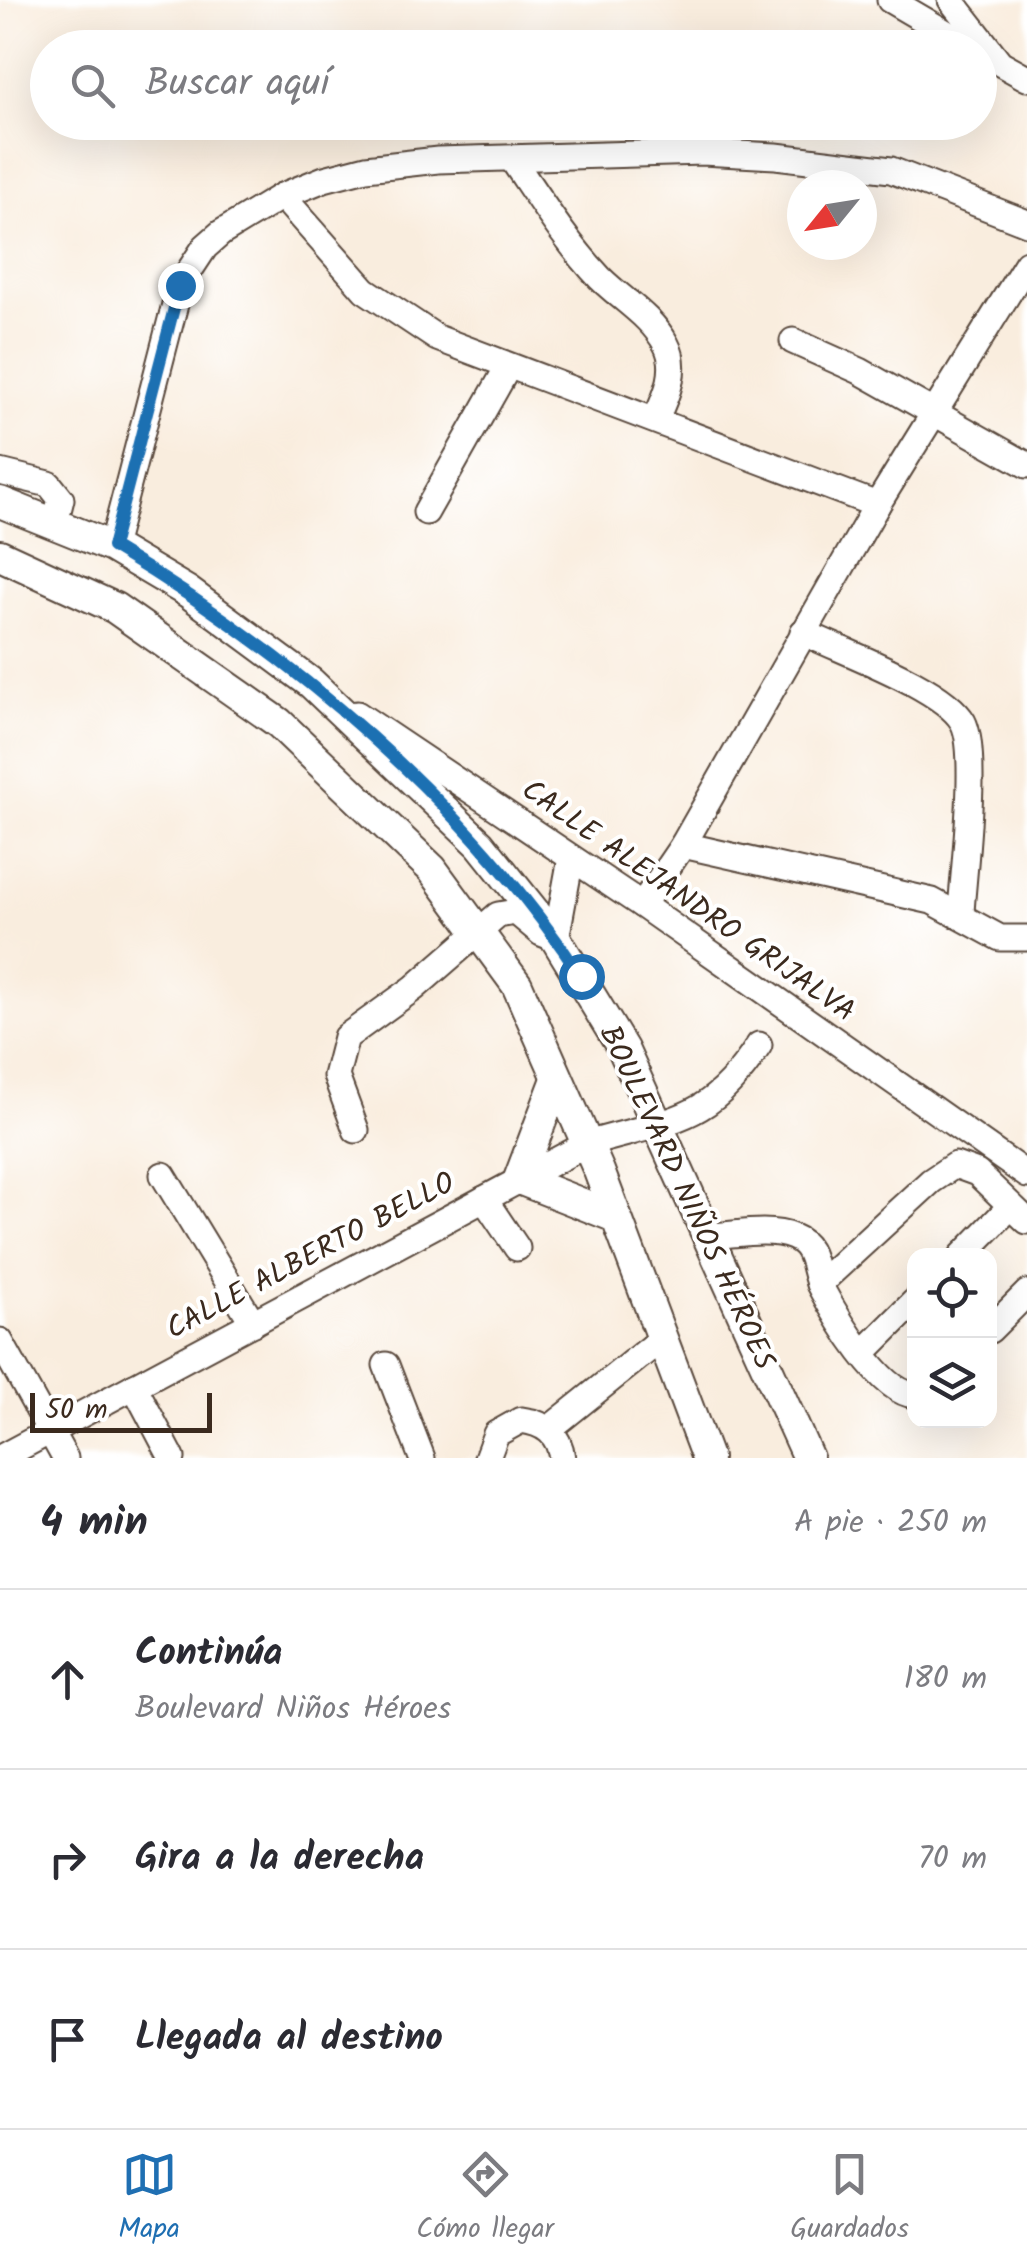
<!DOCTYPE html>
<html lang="es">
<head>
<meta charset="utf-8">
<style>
	:root { --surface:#fff; --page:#f7f7f7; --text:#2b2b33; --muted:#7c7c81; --line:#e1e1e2; --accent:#1f6fb2 }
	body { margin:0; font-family:Kalam,sans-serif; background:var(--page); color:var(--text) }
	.controls { position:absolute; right:30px; bottom:30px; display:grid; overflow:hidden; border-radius:20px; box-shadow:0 10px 40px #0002 }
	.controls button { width:90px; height:90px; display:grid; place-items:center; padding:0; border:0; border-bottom:2px solid var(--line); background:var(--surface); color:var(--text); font:50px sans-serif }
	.compass { position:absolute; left:787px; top:170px; width:90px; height:90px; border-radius:50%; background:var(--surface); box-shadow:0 10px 40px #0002; rotate:240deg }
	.scale { position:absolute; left:30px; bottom:25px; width:182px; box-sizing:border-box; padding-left:10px; border:5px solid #3b2a1e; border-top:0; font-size:28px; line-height:35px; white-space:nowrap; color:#3b2a1e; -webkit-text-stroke:8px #fff; paint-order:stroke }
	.stop { position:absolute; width:30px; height:30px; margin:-22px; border:8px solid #1f6fb2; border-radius:50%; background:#fff }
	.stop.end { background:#1f6fb2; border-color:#fff; box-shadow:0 2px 10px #0008 }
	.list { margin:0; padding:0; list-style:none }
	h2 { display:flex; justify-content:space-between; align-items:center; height:130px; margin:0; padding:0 40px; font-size:42px }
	h2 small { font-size:32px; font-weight:400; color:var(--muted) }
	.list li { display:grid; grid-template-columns:65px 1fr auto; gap:30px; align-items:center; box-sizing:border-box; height:180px; padding:0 40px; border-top:2px solid var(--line) }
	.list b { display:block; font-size:38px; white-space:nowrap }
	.list p { margin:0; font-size:32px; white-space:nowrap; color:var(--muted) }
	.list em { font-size:32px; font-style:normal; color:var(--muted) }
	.icon { flex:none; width:55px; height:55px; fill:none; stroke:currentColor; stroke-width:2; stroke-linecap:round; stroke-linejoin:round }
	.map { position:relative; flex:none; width:1027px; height:1458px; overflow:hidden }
	.search { position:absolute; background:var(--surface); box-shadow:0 10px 40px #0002; left:30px; right:30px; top:30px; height:110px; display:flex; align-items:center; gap:25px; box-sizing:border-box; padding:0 35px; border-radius:55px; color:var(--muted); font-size:38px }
	.sheet { height:670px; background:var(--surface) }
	nav { display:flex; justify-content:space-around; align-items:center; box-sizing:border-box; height:140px; border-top:2px solid var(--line); background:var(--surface); font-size:28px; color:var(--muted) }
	nav a { display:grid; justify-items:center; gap:5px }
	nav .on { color:var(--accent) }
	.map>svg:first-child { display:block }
</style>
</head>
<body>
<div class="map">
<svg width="1027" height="1458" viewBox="0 0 1027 1458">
	<rect width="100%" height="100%" fill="#fff"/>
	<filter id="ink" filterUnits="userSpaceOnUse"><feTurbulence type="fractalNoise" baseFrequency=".01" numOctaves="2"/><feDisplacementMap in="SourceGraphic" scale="20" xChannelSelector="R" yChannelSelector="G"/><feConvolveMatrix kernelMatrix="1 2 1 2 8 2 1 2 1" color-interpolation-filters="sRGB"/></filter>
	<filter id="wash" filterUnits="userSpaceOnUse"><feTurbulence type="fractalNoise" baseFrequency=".0048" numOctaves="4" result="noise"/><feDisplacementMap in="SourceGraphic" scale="40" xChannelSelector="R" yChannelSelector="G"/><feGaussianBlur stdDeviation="2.25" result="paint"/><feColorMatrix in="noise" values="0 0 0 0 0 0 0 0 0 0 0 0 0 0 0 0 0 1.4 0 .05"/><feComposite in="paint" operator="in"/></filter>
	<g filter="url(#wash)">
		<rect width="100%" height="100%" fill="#f9edde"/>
	</g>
	<g filter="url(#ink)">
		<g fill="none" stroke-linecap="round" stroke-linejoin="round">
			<defs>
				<g id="minor">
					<path d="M 890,0 L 972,48"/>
					<path d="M 951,0 L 1000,63 L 1027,78"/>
					<path d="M 512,159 C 540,200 566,242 600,278 C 622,300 651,316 666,344 C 679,368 667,395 656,418"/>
					<path d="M 282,196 L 365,290 L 437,338 L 877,505"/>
					<path d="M 793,341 L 860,371 L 1027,465"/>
					<path d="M 0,472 L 49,484 L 61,499 L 55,523"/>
					<path d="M 426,512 L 508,367"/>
					<path d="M 112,547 L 180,285 L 205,247 L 221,233 L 282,196 L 324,179 L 366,168 L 438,160 L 702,152 L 776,156 L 891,170 L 1027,223"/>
					<path d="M 803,632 C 841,651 943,687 963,722 C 979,752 963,874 961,913"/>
					<path d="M 357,714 L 642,905 L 1027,1175"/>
					<path d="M 683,845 L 932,901 L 1000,938 L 1027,938"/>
					<path d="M 642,905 L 683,845 L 877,505 L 1027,263"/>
					<path d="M 356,1130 L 336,1076 L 346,1037 L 414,988 L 498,915 L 516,912 L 541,933 L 556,939 L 571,858"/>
					<path d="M 163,1175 L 253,1323"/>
					<path d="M 484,1199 L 517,1248"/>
					<path d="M 709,1236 C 735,1235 768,1227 793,1237 C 816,1246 812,1270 821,1288 C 837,1318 880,1392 914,1395"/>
					<path d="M 962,1256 L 1011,1206"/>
					<path d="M 819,1284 L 931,1181 L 955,1165 L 977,1173 L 1027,1221"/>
					<path d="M 990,1330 L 1027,1293"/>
					<path d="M 0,1341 L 65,1458"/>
					<path d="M 863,1353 L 914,1302"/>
					<path d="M 386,1365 L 422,1458"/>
					<path d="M 134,1386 L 172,1458"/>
					<path d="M 549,1429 L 661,1339"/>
					<path d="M 0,1458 L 587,1144 C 671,1119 709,1124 759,1045"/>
					<path d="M 487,1458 L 496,1434 L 521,1420 C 545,1423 559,1434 562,1458"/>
				</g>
				<g id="major">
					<path d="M 0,502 L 112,547 L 188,592 L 311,683 L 480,844 L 556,939 L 623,1049 L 808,1458"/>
					<path d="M 0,555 L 115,608 L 279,723 L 432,869 L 517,985 L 599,1171 L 707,1458"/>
					<path d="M 557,1079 L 519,1179 L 613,1216"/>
				</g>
			</defs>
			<use href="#minor" stroke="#58473b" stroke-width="29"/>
			<use href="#major" stroke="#58473b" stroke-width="34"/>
			<use href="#minor" stroke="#fff" stroke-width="25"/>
			<use href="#major" stroke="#fff" stroke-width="30"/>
		</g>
	</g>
	<g fill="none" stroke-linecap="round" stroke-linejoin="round" filter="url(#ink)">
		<path stroke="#1f6fb2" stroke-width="12" d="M 180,285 L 112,547 C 290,652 467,803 581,976"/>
	</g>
	<g text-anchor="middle" stroke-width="8" stroke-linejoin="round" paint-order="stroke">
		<g font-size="30" fill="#3b2a1e" stroke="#fff">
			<text transform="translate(689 900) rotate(35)" y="10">CALLE ALEJANDRO GRIJALVA</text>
			<text transform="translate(688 1197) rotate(65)" y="10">BOULEVARD NIÑOS HÉROES</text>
			<text transform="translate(310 1255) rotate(-28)" y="10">CALLE ALBERTO BELLO</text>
		</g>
	</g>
</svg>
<div class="controls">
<button><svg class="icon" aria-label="locate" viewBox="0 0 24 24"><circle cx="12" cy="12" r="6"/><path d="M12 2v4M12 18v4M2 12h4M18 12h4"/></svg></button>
<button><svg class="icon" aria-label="layers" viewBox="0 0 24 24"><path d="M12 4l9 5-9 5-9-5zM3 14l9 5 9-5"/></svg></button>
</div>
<svg class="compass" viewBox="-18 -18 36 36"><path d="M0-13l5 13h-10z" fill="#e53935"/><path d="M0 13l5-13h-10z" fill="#7c7c81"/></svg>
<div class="scale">50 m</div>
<div class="stop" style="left:581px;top:976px"></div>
<div class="stop end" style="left:180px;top:285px"></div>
<div class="search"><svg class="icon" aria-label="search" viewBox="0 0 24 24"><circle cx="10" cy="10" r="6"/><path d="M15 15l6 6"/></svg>Buscar aquí</div>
</div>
<section class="sheet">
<h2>4 min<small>A pie · 250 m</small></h2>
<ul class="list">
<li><svg class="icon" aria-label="ahead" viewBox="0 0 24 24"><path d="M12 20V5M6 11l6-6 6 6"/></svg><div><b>Continúa</b><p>Boulevard Niños Héroes</p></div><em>180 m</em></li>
<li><svg class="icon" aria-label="right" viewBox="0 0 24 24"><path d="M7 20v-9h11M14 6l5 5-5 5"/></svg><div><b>Gira a la derecha</b></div><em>70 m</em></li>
<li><svg class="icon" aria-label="arrive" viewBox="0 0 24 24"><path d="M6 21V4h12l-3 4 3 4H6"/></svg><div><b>Llegada al destino</b></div></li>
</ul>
</section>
<nav>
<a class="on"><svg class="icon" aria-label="map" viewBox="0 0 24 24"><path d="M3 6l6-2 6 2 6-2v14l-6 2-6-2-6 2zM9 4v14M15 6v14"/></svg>Mapa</a>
<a><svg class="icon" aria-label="directions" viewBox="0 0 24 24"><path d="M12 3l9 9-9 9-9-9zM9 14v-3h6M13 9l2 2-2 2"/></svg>Cómo llegar</a>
<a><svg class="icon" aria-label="saved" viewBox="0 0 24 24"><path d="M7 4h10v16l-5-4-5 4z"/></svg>Guardados</a>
</nav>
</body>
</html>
